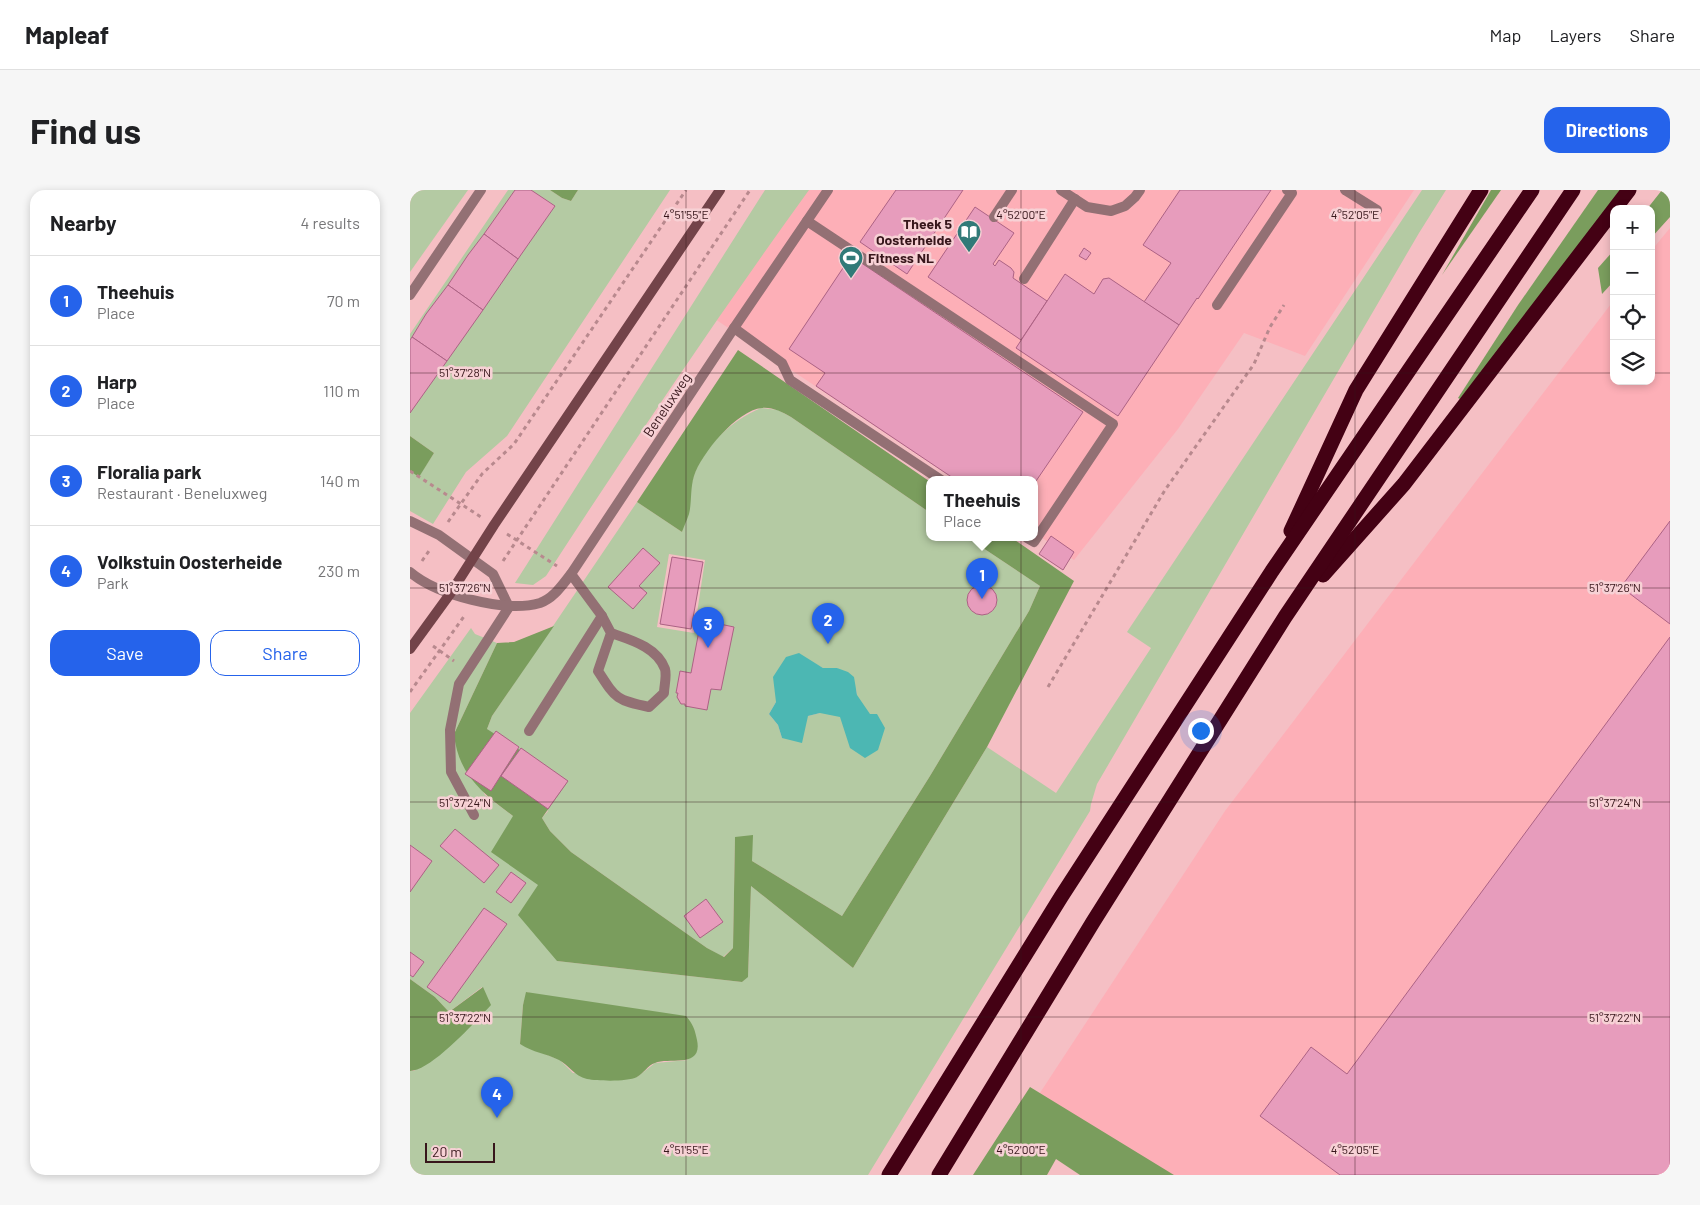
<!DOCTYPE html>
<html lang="en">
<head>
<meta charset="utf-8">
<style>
	:root { --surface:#fff; --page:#f6f6f6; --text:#202124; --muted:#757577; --line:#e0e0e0; --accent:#2563eb }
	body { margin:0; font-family:Barlow,sans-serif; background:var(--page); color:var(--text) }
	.controls { position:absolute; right:15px; top:15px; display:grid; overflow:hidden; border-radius:10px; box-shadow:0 2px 8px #0003 }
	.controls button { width:45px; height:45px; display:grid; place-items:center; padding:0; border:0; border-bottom:1px solid var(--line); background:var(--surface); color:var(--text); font:25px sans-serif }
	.scale { position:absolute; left:15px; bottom:12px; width:70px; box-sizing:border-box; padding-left:5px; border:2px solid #37161b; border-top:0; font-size:14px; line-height:18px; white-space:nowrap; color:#37161b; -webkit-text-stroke:4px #f7d1d5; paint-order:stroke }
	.you { position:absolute; left:790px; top:540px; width:18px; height:18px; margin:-12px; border:4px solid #fff; border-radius:50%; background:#1a73e8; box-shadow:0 0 0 8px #1a73e833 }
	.badge { display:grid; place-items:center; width:32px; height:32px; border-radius:50%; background:var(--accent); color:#fff; font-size:16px; font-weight:700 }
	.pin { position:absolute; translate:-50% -41px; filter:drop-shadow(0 1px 2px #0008) }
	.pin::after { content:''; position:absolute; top:26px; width:18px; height:15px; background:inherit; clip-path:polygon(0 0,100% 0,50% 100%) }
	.popup { position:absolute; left:516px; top:286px; width:112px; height:65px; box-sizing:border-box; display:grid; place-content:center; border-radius:10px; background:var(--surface); filter:drop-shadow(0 1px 4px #0005); font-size:16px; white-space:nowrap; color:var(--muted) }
	.popup b { font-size:19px; color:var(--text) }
	.popup::after { content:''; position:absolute; left:50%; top:100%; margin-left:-10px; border:10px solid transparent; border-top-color:var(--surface) }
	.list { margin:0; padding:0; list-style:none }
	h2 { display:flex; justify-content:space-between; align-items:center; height:65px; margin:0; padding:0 20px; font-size:21px }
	h2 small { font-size:16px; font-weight:400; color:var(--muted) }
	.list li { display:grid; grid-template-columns:32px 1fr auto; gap:15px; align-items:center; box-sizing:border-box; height:90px; padding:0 20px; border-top:1px solid var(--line) }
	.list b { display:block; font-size:19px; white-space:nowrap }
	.list p { margin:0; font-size:16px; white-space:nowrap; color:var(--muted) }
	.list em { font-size:16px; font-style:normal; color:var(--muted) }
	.actions { display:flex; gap:10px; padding:15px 20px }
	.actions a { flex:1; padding:11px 0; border:1px solid var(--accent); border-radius:15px; text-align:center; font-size:18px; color:var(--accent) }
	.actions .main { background:var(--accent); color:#fff }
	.icon { flex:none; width:28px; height:28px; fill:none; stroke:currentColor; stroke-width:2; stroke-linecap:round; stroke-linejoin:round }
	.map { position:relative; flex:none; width:1260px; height:985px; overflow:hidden; border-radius:15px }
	header { display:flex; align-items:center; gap:30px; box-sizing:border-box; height:70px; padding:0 25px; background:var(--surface); border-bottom:1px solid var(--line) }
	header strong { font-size:24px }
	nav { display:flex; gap:28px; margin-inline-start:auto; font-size:18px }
	.intro { display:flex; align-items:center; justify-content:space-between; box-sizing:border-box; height:120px; padding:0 30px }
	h1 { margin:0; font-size:35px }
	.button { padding:12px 22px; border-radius:15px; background:var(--accent); color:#fff; font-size:18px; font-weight:700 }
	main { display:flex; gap:30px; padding:0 30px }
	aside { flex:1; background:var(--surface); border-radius:15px; box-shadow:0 2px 8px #0003 }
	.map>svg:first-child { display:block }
</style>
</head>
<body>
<header>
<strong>Mapleaf</strong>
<nav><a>Map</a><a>Layers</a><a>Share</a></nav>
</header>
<div class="intro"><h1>Find us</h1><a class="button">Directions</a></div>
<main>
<aside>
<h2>Nearby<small>4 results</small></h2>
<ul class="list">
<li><span class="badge">1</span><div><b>Theehuis</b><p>Place</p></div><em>70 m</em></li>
<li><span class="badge">2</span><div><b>Harp</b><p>Place</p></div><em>110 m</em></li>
<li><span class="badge">3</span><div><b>Floralia park</b><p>Restaurant · Beneluxweg</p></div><em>140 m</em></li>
<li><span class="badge">4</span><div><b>Volkstuin Oosterheide</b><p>Park</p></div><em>230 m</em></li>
</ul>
<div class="actions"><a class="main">Save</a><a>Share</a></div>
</aside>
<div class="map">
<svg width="1260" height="985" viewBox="0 0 1260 985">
	<rect width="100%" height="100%" fill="#f5bfc4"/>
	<g fill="#fdafb7">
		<path d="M 382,0 L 1004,0 L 895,166 L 834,143 L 768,239 L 664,370 L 625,343 L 624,290 L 546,290 L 296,123 Z"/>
		<path d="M 1260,38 L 1260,985 L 738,985 L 622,915 L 815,621 L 1204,110 L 1204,191 L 1241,191 L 1241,61 Z"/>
	</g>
	<g fill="#b4caa3" fill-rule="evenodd">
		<path d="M 0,0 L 58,0 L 0,82 Z"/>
		<path d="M 98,0 L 140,0 L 152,8 L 161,11 L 168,0 L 260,0 L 97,246 L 56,282 L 23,334 L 0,321 L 0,281 L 9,286 L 24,263 L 0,246 L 0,144 Z"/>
		<path d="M 355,0 L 399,0 C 308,126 221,255 136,386 L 123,395 L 105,393 Z"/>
		<path d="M 1012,0 L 1036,0 L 1009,43 L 687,594 L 681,614 L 680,621 L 458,985 L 0,985 L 0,881 L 4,881 L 80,815 L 72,797 L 39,822 L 25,807 L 0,789 L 0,523 L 61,438 L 65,444 L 87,453 L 44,544 L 75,605 L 103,626 L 128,695 L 147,771 L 332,792 L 338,786 L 341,696 L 443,778 L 577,557 L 646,603 L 741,458 L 717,442 ZM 117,802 L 278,870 L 245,873 L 227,887 L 163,883 L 150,870 L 110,854 L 113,815 Z"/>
		<path d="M 351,218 L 368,220 L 381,227 L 519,322 L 520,348 L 558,348 L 630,396 L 619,421 L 520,586 L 432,726 L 342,671 L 325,647 L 323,758 L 313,767 L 297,758 L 161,662 L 140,641 L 132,628 L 138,621 L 77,539 L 82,526 L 227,312 L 272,342 C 276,324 278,303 284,285 C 296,254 321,231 351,218 ZM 259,364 L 295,370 L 284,443 L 247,437 ZM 402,472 L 413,478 L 427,478 L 446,499 L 447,505 L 410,523 L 398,526 L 372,548 L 368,535 L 359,524 L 366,512 Z"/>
	</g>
	<g fill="#7a9d5d">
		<path d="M 140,0 L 168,0 L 161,11 L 152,8 Z"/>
		<path d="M 1081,0 L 1091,0 L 1032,85 Z"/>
		<path d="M 1188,0 L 1215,0 L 1050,209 L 1048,208 L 1108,115 Z"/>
		<path d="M 1252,0 L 1260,0 L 1260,27 L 1241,48 L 1241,19 L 1237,19 Z"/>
		<path d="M 1204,60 L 1204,91 L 1192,104 L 1188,78 Z"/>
		<path d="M 328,160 L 519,291 L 519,322 L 381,227 C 372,222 362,217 352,218 C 327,220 291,264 284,286 C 280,299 282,312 279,324 C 277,330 274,336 272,342 L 227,312 Z"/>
		<path d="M 0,246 L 24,263 L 9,287 L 0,281 Z"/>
		<path d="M 558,348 L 602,348 L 664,391 L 577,557 L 443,778 L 341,696 L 338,787 L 332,792 L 147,771 L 108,725 L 128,695 L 81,662 L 103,626 C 72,603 48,584 44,544 L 87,453 L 104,452 L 144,436 L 82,526 L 77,539 L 158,591 L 132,628 L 140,641 L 161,662 L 297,758 L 314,767 L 323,758 L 325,647 L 343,645 L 342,671 L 432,726 L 520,586 L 619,421 L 630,396 Z"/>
		<path d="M 0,789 L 25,807 L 39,822 L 73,797 L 81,815 C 66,831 21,881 0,881 Z"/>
		<path d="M 116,802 L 276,826 C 283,834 285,840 287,850 C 293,879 260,867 245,873 C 238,875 233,884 227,887 C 217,892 188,891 177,889 C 164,886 159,875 149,870 C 135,863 124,863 110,854 L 113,815 Z"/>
		<path d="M 620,897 L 764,985 L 670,985 L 646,969 L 637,985 L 563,985 Z"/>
	</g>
	<path fill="#4cb7b3" d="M 389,463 L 413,478 L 427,478 L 438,482 L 444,487 L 447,505 L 460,524 L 467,524 L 475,538 L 468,560 L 455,568 L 440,558 L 430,527 L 410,523 L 398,526 L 392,553 L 372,548 L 368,535 L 359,524 L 366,512 L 363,487 L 376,467 Z"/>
	<g fill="#e79cbc" stroke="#ac6284">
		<path d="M 105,0 L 121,0 L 145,16 L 108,69 L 74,44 Z"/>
		<path d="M 486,0 L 553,0 L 497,84 L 450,52 Z"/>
		<path d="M 770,0 L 861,0 L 788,109 L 787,108 L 769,135 L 734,112 L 761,73 L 733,55 Z"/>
		<path d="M 565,17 L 604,43 L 583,74 L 585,76 L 589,70 L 601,78 L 604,82 L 603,88 L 637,111 L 611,150 L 518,87 Z"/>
		<path d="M 74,44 L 108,69 L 73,120 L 38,95 L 58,65 Z"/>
		<path d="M 674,58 L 681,63 L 676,70 L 669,66 Z"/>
		<path d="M 441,66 L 673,222 L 624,294 L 624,290 L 546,290 L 406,196 L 415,183 L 379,159 Z"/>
		<path d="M 655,84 L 684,104 L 693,89 L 699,88 L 769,135 L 708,226 L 606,158 Z"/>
		<path d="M 38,95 L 73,120 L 37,171 L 2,147 L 16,124 Z"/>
		<path d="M 2,147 L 37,171 L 0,223 L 0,150 Z"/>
		<path d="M 1260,331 L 1260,434 L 1211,397 Z"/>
		<path d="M 641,346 L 664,362 L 653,380 L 629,364 Z"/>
		<path d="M 233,358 L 250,373 L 229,396 L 237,403 L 223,419 L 198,397 Z"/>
		<path d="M 262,367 L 293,372 L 281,439 L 250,434 Z"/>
		<circle cx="572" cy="410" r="15"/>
		<path d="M 291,430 L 324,437 L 311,500 L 301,499 L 297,520 L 275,516 L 275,514 L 271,514 L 267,507 L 268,503 L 266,503 L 270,481 L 281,483 Z"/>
		<path d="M 1260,447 L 1260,985 L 930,985 L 850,926 L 901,857 L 937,884 Z"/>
		<path d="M 86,541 L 109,557 L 81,601 L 55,584 Z"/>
		<path d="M 111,558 L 158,591 L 138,619 L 91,586 Z"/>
		<path d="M 45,639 L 89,675 L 74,693 L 30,656 Z"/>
		<path d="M 0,655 L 22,671 L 0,702 Z"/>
		<path d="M 101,682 L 116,693 L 101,713 L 86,702 Z"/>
		<path d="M 296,709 L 313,732 L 290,748 L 274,726 Z"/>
		<path d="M 74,718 L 97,734 L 40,813 L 17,797 Z"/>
		<path d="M 0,762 L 14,772 L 3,787 L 0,785 Z"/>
	</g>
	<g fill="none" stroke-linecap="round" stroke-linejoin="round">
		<g stroke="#b8898e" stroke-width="3" stroke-dasharray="4 4" stroke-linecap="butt">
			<path d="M 0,281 L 71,327"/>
			<path d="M 38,332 L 72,284 L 104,254 L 276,0"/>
			<path d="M 97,344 L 147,376"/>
			<path d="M 12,371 L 21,358"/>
			<path d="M 93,371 L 340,0"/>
			<path d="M 23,456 L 44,471"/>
			<path d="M 638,497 L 755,300 L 844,174 L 860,137 L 874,115"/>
			<path d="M 0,502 L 55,425"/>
		</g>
		<g stroke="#937074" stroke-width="10">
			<path d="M 935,0 L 967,20"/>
			<path d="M 584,27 L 602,0"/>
			<path d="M 397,31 L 703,234 L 624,352 L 617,348"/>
			<path d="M 614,89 L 665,9"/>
			<path d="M 807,115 L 882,3 L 877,0"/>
			<path d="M 324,138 L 372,173 L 380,190 L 531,290"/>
			<path d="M 161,384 L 192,426 L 201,443 C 221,450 247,457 255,479 C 257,486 254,497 254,503 L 239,517 C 206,510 206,509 188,481 L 201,443"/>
			<path d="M 119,541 L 192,426"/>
			<path d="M 64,625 L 41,582 L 40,540 L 49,494 L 99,417"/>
		</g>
		<g stroke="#937074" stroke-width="10">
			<path d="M 651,0 L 677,17 L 701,21 L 715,16 L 725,7 L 730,0"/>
			<path d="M 0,105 L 71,0"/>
			<path d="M 0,331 L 29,345 L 83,384 L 99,417"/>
			<path d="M 0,382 C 27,405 95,423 130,413 C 144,408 152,395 161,384 L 324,138 L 418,0"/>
		</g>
		<path stroke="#734349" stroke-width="10" d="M 0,459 L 40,404 L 84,335 L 310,0"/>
		<g stroke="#440114" stroke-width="15">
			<path d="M 881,341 L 946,200 L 1071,0"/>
			<path d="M 913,385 L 994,294 L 1219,0"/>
			<path d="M 479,985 L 651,707 L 862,381 L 1122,0"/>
			<path d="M 529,985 L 683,732 L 875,427 L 1163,0"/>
		</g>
	</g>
	<path fill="none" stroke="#37161b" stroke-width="1" stroke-opacity="0.45" d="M 276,0 L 276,985M 611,0 L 611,985M 945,0 L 945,985M 0,183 L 1204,183M 1241,183 L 1260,183M 0,398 L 1260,398M 0,612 L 1260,612M 0,827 L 1260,827"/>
	<defs>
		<symbol id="library-pin" viewBox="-11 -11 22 30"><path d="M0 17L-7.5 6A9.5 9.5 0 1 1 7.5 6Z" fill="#317a78" stroke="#f7d1d5"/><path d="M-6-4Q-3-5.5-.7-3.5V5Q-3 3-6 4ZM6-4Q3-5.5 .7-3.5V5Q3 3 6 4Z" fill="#fff"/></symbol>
		<symbol id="stadium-pin" viewBox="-11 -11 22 30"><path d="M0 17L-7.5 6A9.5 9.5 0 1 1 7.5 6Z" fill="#317a78" stroke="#f7d1d5"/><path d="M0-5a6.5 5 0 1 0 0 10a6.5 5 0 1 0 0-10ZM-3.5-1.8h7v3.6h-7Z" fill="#fff"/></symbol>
	</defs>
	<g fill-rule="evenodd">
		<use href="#library-pin" x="545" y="28" width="28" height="38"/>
		<use href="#stadium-pin" x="427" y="54" width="28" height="38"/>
	</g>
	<g text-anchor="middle" stroke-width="5" stroke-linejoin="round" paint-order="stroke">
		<g font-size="14" font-weight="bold" fill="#37161b" stroke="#f7d1d5" text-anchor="end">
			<text x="542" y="39">Theek 5<tspan x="542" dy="16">Oosterheide</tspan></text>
			<text x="458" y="73" text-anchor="start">Fitness NL</text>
		</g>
		<g font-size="14" fill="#37161b" stroke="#f7d1d5">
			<text transform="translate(257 215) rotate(-56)" y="5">Beneluxweg</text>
		</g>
	</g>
	<g font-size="12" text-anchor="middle" fill="#37161b" stroke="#f7d1d5" stroke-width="5" stroke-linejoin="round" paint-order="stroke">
		<text x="276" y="29">4°51'55"E</text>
		<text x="611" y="29">4°52'00"E</text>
		<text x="945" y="29">4°52'05"E</text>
		<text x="55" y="187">51°37'28"N</text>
		<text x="55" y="402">51°37'26"N</text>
		<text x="1205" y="402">51°37'26"N</text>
		<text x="55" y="617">51°37'24"N</text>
		<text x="1205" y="617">51°37'24"N</text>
		<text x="55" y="832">51°37'22"N</text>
		<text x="1205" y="832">51°37'22"N</text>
		<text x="276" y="964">4°51'55"E</text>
		<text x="611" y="964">4°52'00"E</text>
		<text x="945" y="964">4°52'05"E</text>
	</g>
</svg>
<div class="controls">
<button>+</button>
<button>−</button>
<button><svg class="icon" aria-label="locate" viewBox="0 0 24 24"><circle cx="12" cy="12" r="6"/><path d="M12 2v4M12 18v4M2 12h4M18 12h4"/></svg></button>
<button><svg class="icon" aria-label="layers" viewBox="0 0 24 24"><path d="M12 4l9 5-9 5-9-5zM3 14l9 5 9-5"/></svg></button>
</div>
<div class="scale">20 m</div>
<div class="you"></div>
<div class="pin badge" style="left:572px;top:409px">1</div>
<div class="popup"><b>Theehuis</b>Place</div>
<div class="pin badge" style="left:418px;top:454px">2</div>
<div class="pin badge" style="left:298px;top:458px">3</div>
<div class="pin badge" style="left:87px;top:928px">4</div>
</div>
</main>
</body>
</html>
